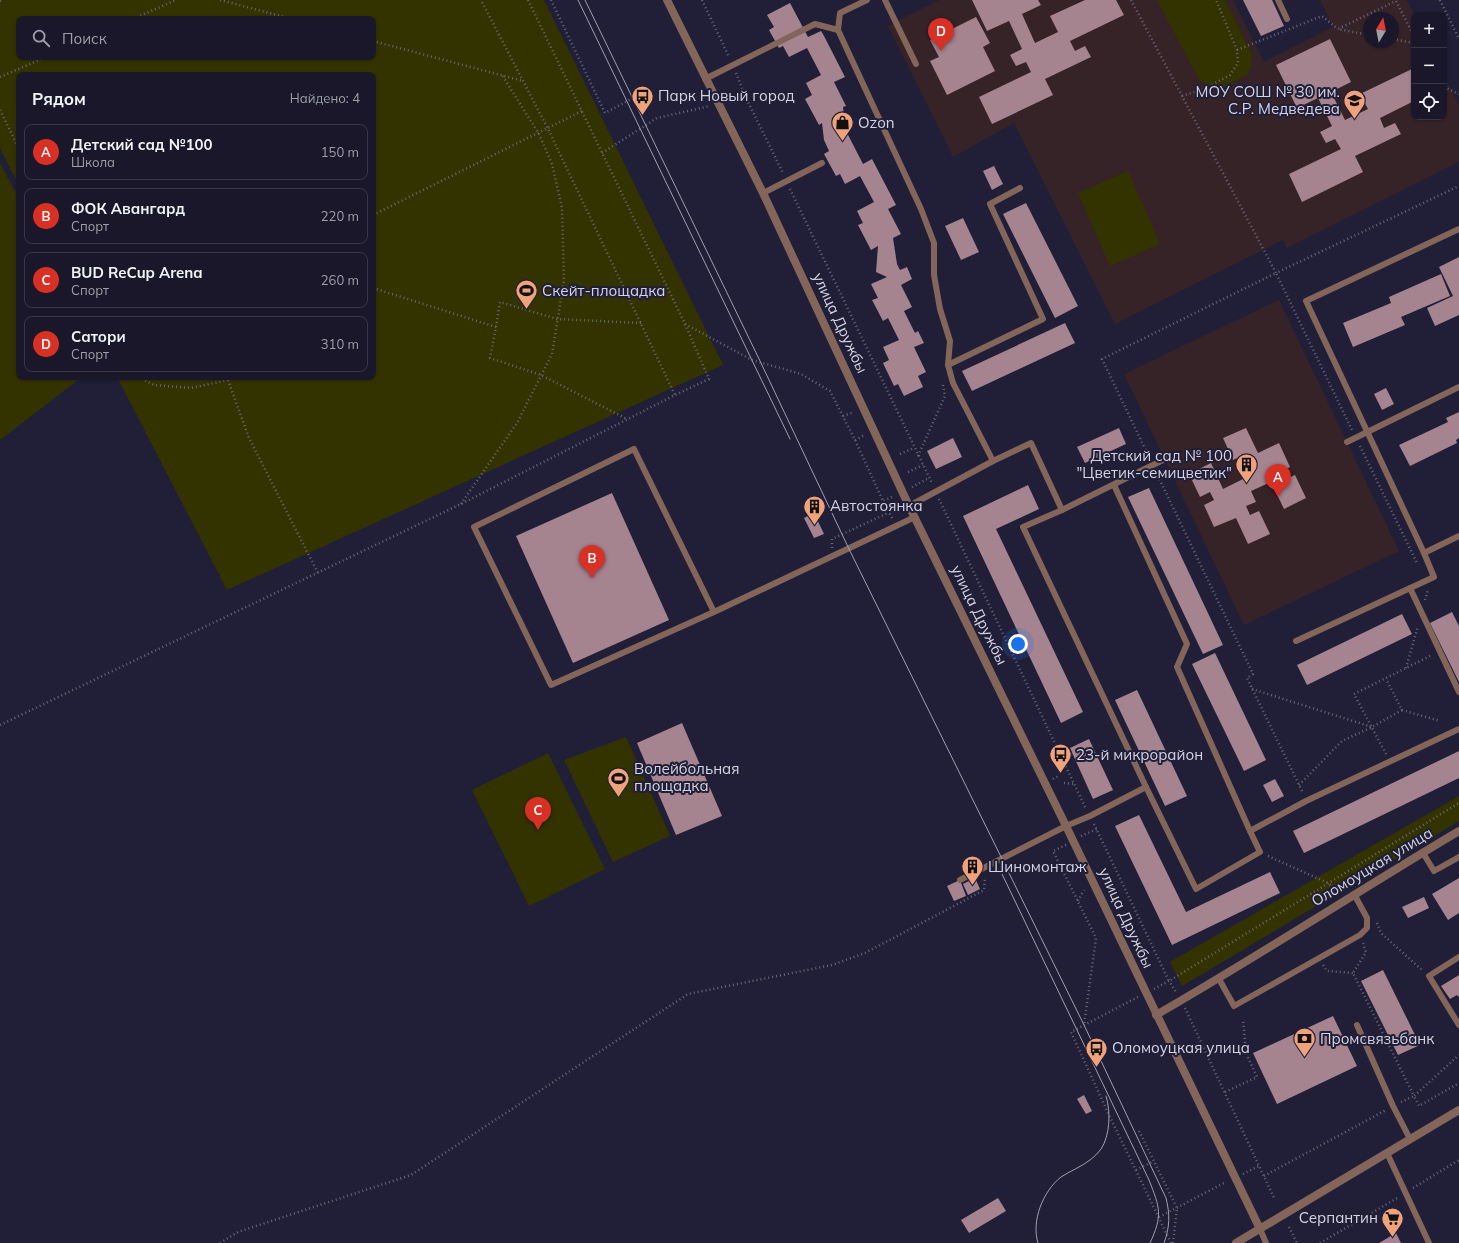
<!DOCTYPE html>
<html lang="ru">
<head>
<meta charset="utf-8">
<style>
	:root { --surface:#191729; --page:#262435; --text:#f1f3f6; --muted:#9f9fa8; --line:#373646; --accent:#d93025 }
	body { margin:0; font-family:Mulish,sans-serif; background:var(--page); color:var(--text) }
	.controls { position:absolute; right:12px; top:12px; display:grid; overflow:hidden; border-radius:8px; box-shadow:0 1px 3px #0004 }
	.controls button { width:36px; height:36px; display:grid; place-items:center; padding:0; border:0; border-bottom:1px solid var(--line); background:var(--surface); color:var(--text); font:20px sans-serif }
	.compass { position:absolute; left:1363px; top:12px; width:36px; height:36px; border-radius:50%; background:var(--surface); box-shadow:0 1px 3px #0004; rotate:10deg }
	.you { position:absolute; left:1018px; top:644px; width:14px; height:14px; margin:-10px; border:3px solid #fff; border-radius:50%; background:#1a73e8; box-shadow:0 0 0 6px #1a73e833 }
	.badge { display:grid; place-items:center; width:26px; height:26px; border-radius:50%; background:var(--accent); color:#fff; font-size:13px; font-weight:700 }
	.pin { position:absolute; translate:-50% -33px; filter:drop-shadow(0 1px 2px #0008) }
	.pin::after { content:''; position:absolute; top:21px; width:14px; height:12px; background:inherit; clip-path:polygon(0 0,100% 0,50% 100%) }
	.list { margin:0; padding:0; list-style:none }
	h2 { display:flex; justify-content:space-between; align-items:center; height:52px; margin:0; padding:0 16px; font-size:17px }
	h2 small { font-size:13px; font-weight:400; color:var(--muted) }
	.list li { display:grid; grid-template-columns:26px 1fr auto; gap:12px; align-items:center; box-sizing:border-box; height:56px; margin:0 8px 8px; padding:0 8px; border:1px solid var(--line); border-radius:8px }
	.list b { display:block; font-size:15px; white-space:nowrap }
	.list p { margin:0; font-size:13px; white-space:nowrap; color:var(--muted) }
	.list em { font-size:13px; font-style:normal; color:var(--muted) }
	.icon { flex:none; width:22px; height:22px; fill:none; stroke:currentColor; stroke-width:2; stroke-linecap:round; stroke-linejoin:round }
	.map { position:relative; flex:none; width:1459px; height:1243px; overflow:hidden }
	.search { position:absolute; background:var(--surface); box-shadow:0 1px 3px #0004; left:16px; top:16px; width:360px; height:44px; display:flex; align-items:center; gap:10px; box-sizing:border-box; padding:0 14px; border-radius:8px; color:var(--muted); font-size:15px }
	.panel { position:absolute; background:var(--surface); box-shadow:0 1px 3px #0004; left:16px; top:72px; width:360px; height:308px; border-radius:8px }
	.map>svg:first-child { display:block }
</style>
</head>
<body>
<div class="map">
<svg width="1459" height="1243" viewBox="0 0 1459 1243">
	<rect width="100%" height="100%" fill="#211f37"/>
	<g fill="#362328" fill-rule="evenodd">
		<path d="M 939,0 L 1233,0 L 1264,62 L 1333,27 L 1320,0 L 1407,0 L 1414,15 L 1414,117 L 1444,117 L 1444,75 L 1459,105 L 1459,162 L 1287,248 L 1283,240 L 1115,324 L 1014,123 L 953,157 L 888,26 ZM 1369,18 L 1393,18 L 1393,42 L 1369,42 Z"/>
		<path d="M 1279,300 L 1399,551 L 1244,625 L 1124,374 Z"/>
	</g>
	<g fill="#330" fill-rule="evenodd">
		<path d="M 0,0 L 544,0 L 723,365 L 227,590 L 117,377 L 373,377 L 373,75 L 19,75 L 19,186 L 0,148 ZM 19,19 L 373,19 L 373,57 L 19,57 Z"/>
		<path d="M 1157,0 L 1225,0 L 1251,52 L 1252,65 L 1247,75 L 1226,85 L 1213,87 L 1200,81 Z"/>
		<path d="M 0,163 L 19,199 L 19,377 L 82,377 L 0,440 Z"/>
		<path d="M 1128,171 L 1160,244 L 1110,266 L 1078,193 Z"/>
		<path d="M 626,737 L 670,836 L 613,862 L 564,760 Z"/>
		<path d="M 548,753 L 605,869 L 529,906 L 472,790 Z"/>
		<path d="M 1459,796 L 1459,821 L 1182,986 L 1170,962 Z"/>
	</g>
	<g fill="#a58490">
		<path d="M 972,0 L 1038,0 L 1041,5 L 1022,14 L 1035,43 L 1058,32 L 1050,16 L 1085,0 L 1116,0 L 1124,15 L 1070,41 L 1075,51 L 1085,46 L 1091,57 L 1045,79 L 1053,95 L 992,124 L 979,97 L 1031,72 L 1026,62 L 1016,66 L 1010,55 L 1022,49 L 1009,21 L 987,31 Z"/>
		<path d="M 1243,0 L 1272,0 L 1284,26 L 1261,36 Z"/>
		<path d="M 790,3 L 808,37 L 821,31 L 824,36 L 845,77 L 834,82 L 846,106 L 843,107 L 845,129 L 863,164 L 872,159 L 896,205 L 888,209 L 901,234 L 893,238 L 897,264 L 900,270 L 907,267 L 912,279 L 901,285 L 912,307 L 904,311 L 915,333 L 918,331 L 924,343 L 914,347 L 926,372 L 918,376 L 923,387 L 904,396 L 898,384 L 894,386 L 883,363 L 889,360 L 883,347 L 899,340 L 888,318 L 883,321 L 872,300 L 878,298 L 871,284 L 887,277 L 876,272 L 878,246 L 871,250 L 858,225 L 863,223 L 857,211 L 874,202 L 860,176 L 845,184 L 840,174 L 836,176 L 824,154 L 829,151 L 824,140 L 822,123 L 819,125 L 805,99 L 812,95 L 806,83 L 821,75 L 807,48 L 789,57 L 783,46 L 779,48 L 769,30 L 774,27 L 767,15 Z"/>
		<path d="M 976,17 L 990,43 L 983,47 L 995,71 L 947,95 L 930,61 L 939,57 L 930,40 Z"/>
		<path d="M 1330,39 L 1351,82 L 1331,92 L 1345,120 L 1368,109 L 1360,94 L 1414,68 L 1414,101 L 1380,118 L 1384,128 L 1395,123 L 1401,134 L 1355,156 L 1363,172 L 1302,202 L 1289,174 L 1341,149 L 1335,139 L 1326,143 L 1320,132 L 1332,126 L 1318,98 L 1297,108 L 1276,65 Z"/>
		<path d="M 994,166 L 1003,184 L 992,190 L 983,171 Z"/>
		<path d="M 1026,203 L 1078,306 L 1055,318 L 1003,214 Z"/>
		<path d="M 963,218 L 979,252 L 961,260 L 945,226 Z"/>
		<path d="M 1459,257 L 1459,315 L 1435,326 L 1427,308 L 1453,296 L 1439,267 Z"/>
		<path d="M 1441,274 L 1450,296 L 1401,317 L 1405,325 L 1353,347 L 1343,323 L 1391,303 L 1389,297 Z"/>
		<path d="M 1065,323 L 1075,343 L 972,391 L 962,371 Z"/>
		<path d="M 1386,388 L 1394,404 L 1382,410 L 1374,394 Z"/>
		<path d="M 1459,412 L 1459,438 L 1456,440 L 1457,443 L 1410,466 L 1399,445 L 1448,422 L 1446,418 Z"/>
		<path d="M 1119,428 L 1126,444 L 1085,463 L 1077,447 Z"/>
		<path d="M 1246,428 L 1258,453 L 1279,443 L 1290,467 L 1280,472 L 1284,480 L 1295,475 L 1306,498 L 1284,509 L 1271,482 L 1251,491 L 1256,502 L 1246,506 L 1250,515 L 1259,511 L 1270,534 L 1248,544 L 1236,518 L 1214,527 L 1204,505 L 1214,500 L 1210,492 L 1200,497 L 1189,474 L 1211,463 L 1223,489 L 1243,479 L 1238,469 L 1249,464 L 1244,455 L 1233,460 L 1223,438 Z"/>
		<path d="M 953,438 L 962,457 L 936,469 L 927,451 Z"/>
		<path d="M 1028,485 L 1039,509 L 996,529 L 1083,712 L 1061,723 L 963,516 Z"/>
		<path d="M 1149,488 L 1223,645 L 1203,654 L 1128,497 Z"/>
		<path d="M 612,493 L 669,620 L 573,663 L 516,536 Z"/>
		<path d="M 814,513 L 824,534 L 814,538 L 804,518 Z"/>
		<path d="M 1452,612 L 1459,626 L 1459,682 L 1430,623 Z"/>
		<path d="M 1402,614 L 1412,634 L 1307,685 L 1297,665 Z"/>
		<path d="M 1215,653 L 1266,760 L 1244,771 L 1192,664 Z"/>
		<path d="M 1137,690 L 1187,796 L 1165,806 L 1115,700 Z"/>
		<path d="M 682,723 L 722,816 L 676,835 L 637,743 Z"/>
		<path d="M 1089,739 L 1113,790 L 1093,799 L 1070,748 Z"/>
		<path d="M 1459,751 L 1459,778 L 1304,853 L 1293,831 Z"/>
		<path d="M 1275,779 L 1284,796 L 1272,802 L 1263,785 Z"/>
		<path d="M 1139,815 L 1186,912 L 1270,872 L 1280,893 L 1172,945 L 1115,826 Z"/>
		<path d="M 975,878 L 980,889 L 968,895 L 963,884 Z"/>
		<path d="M 1459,878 L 1459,913 L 1448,920 L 1432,894 Z"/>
		<path d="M 960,880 L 966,896 L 954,901 L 947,886 Z"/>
		<path d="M 1424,897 L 1429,908 L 1408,918 L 1402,907 Z"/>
		<path d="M 1383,970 L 1420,1045 L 1398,1055 L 1361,981 Z"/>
		<path d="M 1459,975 L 1459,997 L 1457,995 L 1450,999 L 1441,986 Z"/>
		<path d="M 1333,1016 L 1357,1066 L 1277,1104 L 1253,1053 Z"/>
		<path d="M 1084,1095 L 1092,1111 L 1086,1114 L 1077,1099 Z"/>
		<path d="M 998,1198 L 1006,1211 L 969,1233 L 961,1220 Z"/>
		<path d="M 1396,1233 L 1401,1243 L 1379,1243 Z"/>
	</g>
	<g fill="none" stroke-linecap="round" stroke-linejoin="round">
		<g stroke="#68677c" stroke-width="2.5" stroke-dasharray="1 3" stroke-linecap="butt">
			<path d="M 220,0 L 292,19"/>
			<path d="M 528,0 L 685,324 L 709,379 L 675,395"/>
			<path d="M 551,0 L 605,113 L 637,96"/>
			<path d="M 702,0 L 729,57"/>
			<path d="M 1131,0 L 1276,273 L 1459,186"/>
			<path d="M 1440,0 L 1459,39"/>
			<path d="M 0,1 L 3,0"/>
			<path d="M 133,19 L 176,0"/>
			<path d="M 1369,35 L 1338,29 L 1396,1 L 1414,36"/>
			<path d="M 1393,39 L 1414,43"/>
			<path d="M 373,41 L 523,81"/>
			<path d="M 1237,50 L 1322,16 L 1338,29"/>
			<path d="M 736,73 L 746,98 L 783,173"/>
			<path d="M 0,77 L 46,57"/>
			<path d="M 1444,87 L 1459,94"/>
			<path d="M 1182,96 L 1204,89 L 1230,75 L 1238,63 L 1237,50 L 1216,0"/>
			<path d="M 729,102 L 746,98"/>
			<path d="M 0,110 L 19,149"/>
			<path d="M 602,153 L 657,118 L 710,106"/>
			<path d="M 790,189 L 932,483"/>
			<path d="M 373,215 L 582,111"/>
			<path d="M 373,288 L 496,327 L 490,358 L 541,375 L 627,419"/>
			<path d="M 685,324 L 752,360 L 801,374 L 830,391 L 855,440 L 883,501"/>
			<path d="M 496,327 L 500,302 L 557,319 L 641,323"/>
			<path d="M 138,377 L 154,385 L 191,388 L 228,380 L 233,377"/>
			<path d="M 228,380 L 249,438 L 318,573"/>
			<path d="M 843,416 L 854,412"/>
			<path d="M 855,440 L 865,435"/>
			<path d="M 1360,446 L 1417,563"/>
			<path d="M 900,454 L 914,448"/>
			<path d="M 918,456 L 945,396 L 943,385"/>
			<path d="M 1149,457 L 1102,359 L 1276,273 L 1352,430"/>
			<path d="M 908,472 L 923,465"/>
			<path d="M 1156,472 L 1253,674 L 1247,678 L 1303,793"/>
			<path d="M 912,487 L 929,478"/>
			<path d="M 939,499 L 1086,809"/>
			<path d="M 461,504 L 517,423 L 552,354 L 564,280 L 562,208 L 552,164 L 539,134 L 502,75"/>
			<path d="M 892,518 L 883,501 L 894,496"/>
			<path d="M 832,548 L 832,539 L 890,512"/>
			<path d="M 1425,600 L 1428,590"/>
			<path d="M 1406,668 L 1418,626"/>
			<path d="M 1252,689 L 1372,727"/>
			<path d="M 1402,710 L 1440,721"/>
			<path d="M 0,725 L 461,504 L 675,395 L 548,129 L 481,0"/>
			<path d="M 1386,754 L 1354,694 L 1432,655"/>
			<path d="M 1053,761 L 1058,751"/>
			<path d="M 1053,779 L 1060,775"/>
			<path d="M 1064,783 L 1075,784"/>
			<path d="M 1299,785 L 1342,741 L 1372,727 L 1402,710 L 1386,679"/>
			<path d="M 1094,824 L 1169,981 L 1459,803"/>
			<path d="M 1081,836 L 1097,829"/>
			<path d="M 1066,845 L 1053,851 L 1096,938 L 1084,1025"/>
			<path d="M 1268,856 L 1328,883 L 1340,892"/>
			<path d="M 1061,867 L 1074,868"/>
			<path d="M 1078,901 L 1084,890"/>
			<path d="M 1377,923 L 1381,933 L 1423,971"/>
			<path d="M 1363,943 L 1366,952 L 1353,973 L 1414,1096 L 1459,1055"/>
			<path d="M 1323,965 L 1327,971 L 1353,973"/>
			<path d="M 1154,989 L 1169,981 L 1176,992"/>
			<path d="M 1138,997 L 1071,1032 L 1109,1115 L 1171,1243"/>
			<path d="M 1185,1008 L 1275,1200"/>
			<path d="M 1225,1092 L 1257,1077 L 1246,1053 L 1243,1019"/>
			<path d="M 1401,1102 L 1414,1096 L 1419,1106 L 1459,1083"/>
			<path d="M 1139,1131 L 1177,1208 L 1173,1243"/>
			<path d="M 1136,1170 L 1154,1161"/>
			<path d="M 1243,1174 L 1259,1166"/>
			<path d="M 1264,1176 L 1386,1110"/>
			<path d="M 1413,1188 L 1459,1160"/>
			<path d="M 1159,1217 L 1226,1182"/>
			<path d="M 1289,1227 L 1297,1243"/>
			<path d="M 220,1243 L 238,1232 L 411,1175 L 688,994 L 832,965 L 865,953 L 984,890 L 985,877"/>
			<path d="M 1320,1243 L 1399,1197"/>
		</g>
		<g stroke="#84655a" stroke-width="6">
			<path d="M 867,0 L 840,13 L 838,30 L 921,209 L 934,243 L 934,275 L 940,309 L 950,341 L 948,365 L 953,383 L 993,461"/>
			<path d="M 885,0 L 916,64"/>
			<path d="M 1278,0 L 1287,19"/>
			<path d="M 705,79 L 815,24 L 838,30"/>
			<path d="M 763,193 L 822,163"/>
			<path d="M 948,365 L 1043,319 L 990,204 L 1020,188"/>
			<path d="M 1347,442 L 1459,387"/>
			<path d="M 1114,485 L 1187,644 L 1177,667 L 1250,831"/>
			<path d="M 909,506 L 993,461 L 1031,443 L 1062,510 L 1023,527 L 1146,787 L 1090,816 L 1066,826 L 960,880"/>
			<path d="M 1062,510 L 1165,459"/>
			<path d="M 1424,553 L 1459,536"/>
			<path d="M 1410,588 L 1459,692"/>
			<path d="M 714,612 L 551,685 L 474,527 L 634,449 L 714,612 L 915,517"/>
			<path d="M 1296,641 L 1434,577 L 1424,553 L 1306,301 L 1459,229"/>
			<path d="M 1146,787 L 1196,889 L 1260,852 L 1250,831 L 1306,801 L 1459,729"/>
			<path d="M 1423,853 L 1434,871 L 1459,857"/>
			<path d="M 1459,957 L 1429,976 L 1459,1025"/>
			<path d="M 1219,979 L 1234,1006 L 1360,935 L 1367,928 L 1367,918 L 1354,894"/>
			<path d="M 1357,1025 L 1393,1106 L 1410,1139"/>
			<path d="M 1387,1153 L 1429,1243"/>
			<path d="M 1260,1229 L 1266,1243"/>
		</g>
		<g stroke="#84655a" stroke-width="8">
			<path d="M 667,0 L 763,193 L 909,506 L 1066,826 L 1260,1229"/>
			<path d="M 1156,1015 C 1259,956 1358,891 1459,831"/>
		</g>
		<path stroke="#84655a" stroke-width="8" d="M 1236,1243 L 1459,1110"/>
		<g stroke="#9f9eb1" stroke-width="1">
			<path d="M 578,0 L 790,439"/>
			<path d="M 585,0 L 761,363 L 849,549 L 1084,1025 L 1166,1198 C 1170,1214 1170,1227 1164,1243"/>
			<path d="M 1002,874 L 1149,1180 C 1160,1208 1163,1215 1150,1243"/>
			<path d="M 1038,1243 C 1031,1221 1043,1191 1061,1177 C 1070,1171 1081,1167 1090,1160 C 1094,1157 1098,1153 1101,1149 C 1110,1136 1111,1111 1106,1096"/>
		</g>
	</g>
	<defs>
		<symbol id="bus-pin" viewBox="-11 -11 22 30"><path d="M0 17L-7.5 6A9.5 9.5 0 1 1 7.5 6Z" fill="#f0a27a" stroke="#211f37"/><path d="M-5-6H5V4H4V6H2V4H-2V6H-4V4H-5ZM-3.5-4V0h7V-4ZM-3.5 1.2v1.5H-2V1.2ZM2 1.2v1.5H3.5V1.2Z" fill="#111"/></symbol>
		<symbol id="school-pin" viewBox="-11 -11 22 30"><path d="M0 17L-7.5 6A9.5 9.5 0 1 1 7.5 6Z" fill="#f0a27a" stroke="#211f37"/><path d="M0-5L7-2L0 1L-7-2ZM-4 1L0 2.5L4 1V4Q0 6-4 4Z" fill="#111"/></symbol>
		<symbol id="shop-pin" viewBox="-11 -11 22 30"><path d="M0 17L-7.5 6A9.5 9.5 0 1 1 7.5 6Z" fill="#f0a27a" stroke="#211f37"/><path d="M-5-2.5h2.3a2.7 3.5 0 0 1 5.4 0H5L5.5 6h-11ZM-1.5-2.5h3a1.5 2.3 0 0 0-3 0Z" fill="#111"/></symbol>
		<symbol id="stadium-pin" viewBox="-11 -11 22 30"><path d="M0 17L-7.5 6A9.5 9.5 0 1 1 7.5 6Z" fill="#f0a27a" stroke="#211f37"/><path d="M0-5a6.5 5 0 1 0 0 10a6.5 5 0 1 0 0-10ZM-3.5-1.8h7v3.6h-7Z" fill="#111"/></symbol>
		<symbol id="building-pin" viewBox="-11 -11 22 30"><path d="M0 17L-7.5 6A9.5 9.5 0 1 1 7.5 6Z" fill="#f0a27a" stroke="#211f37"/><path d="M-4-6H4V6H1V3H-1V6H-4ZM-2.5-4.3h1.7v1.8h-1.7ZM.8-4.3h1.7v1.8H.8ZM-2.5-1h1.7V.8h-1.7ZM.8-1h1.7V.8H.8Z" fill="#111"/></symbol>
		<symbol id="bank-pin" viewBox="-11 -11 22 30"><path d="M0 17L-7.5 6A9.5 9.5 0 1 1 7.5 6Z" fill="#f0a27a" stroke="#211f37"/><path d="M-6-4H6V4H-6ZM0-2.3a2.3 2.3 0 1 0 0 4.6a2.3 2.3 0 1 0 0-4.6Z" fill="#111"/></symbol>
		<symbol id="supermarket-pin" viewBox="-11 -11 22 30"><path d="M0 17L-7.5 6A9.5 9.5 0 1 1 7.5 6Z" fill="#f0a27a" stroke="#211f37"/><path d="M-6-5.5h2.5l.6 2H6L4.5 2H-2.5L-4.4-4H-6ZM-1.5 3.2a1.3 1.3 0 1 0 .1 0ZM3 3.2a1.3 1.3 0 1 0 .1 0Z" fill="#111"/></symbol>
	</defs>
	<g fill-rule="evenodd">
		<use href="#bus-pin" x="630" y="84" width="25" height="34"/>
		<use href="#school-pin" x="1342" y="88" width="25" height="34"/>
		<use href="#shop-pin" x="830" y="110" width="25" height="34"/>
		<use href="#stadium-pin" x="514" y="278" width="25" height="34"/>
		<use href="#building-pin" x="1234" y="452" width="25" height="34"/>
		<use href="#building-pin" x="802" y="494" width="25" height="34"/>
		<use href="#bus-pin" x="1048" y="742" width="25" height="34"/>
		<use href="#stadium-pin" x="606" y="766" width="25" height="34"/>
		<use href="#building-pin" x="960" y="854" width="25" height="34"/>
		<use href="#bank-pin" x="1292" y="1026" width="25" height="34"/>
		<use href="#bus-pin" x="1084" y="1036" width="25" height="34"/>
		<use href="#supermarket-pin" x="1380" y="1206" width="25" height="34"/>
	</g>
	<g text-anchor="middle" stroke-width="4" stroke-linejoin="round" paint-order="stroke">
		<g font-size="15" fill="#d5d4e5" stroke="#211f37" text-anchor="start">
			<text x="1340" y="97" text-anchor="end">МОУ СОШ № 30 им.<tspan x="1340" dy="17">С.Р. Медведева</tspan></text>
			<text x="658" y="101">Парк Новый город</text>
			<text x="858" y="128">Ozon</text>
			<text x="542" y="296">Скейт-площадка</text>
			<text x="1232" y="461" text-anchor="end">Детский сад № 100<tspan x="1232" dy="17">"Цветик-семицветик"</tspan></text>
			<text x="830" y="511">Автостоянка</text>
			<text x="1076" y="760">23-й микрорайон</text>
			<text x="634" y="774">Волейбольная<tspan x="634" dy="17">площадка</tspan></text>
			<text x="988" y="872">Шиномонтаж</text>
			<text x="1320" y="1044">Промсвязьбанк</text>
			<text x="1112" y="1053">Оломоуцкая улица</text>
			<text x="1378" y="1223" text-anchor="end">Серпантин</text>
		</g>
		<g font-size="15" fill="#d5d4e5" stroke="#211f37">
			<text transform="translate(840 323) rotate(65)" y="5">улица Дружбы</text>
			<text transform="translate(979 615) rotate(64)" y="5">улица Дружбы</text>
			<text transform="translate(1372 867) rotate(-31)" y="5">Оломоуцкая улица</text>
			<text transform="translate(1126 918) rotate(65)" y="5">улица Дружбы</text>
		</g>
	</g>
</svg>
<div class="controls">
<button>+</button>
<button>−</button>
<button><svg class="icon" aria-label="locate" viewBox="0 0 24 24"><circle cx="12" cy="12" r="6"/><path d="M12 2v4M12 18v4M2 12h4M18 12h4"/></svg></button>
</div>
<svg class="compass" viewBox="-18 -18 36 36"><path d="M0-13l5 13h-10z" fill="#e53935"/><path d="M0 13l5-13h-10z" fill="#9f9fa8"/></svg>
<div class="you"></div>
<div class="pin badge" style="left:1278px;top:497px">A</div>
<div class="pin badge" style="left:592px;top:578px">B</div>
<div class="pin badge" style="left:538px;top:830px">C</div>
<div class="pin badge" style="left:941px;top:51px">D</div>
<div class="search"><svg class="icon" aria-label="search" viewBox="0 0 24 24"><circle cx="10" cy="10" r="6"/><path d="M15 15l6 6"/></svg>Поиск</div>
<section class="panel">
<h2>Рядом<small>Найдено: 4</small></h2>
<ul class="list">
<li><span class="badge">A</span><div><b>Детский сад №100</b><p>Школа</p></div><em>150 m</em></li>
<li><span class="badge">B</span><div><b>ФОК Авангард</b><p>Спорт</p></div><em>220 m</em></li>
<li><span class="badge">C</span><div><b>BUD ReCup Arena</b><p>Спорт</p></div><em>260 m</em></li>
<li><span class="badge">D</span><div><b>Сатори</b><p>Спорт</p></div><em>310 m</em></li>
</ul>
</section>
</div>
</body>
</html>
